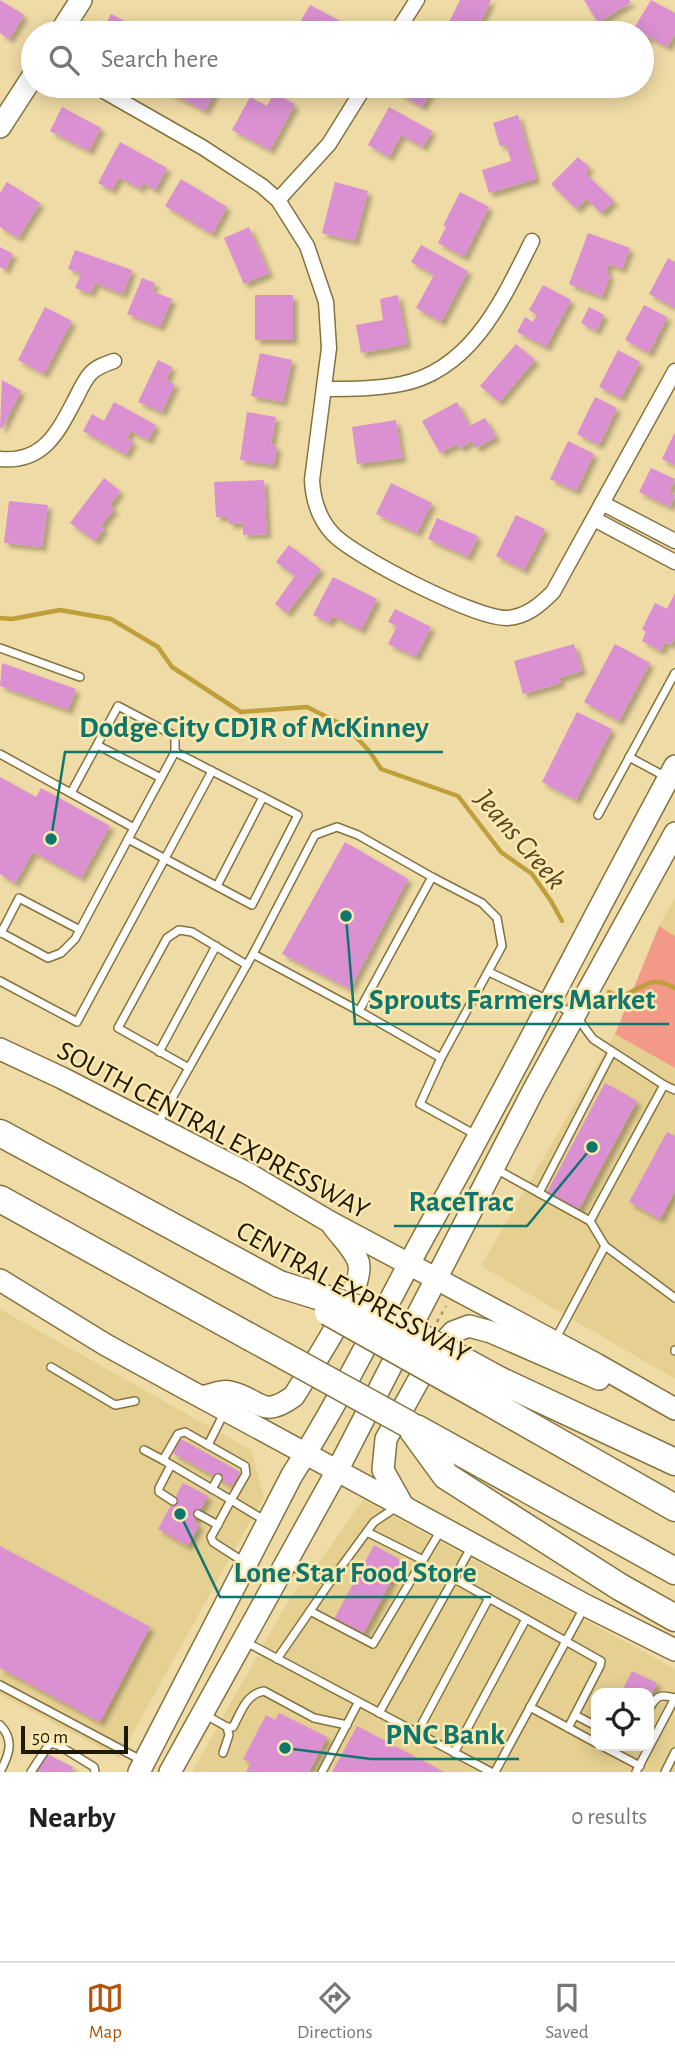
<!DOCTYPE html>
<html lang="en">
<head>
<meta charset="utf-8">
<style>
	:root { --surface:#fff; --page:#f2f2f2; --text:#222; --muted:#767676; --line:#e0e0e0; --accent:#b45309 }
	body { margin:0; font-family:"Alegreya Sans",sans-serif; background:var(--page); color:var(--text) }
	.controls { position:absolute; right:21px; bottom:21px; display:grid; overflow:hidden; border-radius:14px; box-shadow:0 4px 18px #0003 }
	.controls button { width:63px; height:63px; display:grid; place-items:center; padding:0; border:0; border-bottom:2px solid var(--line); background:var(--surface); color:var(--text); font:35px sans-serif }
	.scale { position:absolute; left:21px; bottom:18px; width:107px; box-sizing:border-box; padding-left:7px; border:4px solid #1f1804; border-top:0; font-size:19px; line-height:24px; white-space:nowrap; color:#1f1804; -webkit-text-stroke:5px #fce9b1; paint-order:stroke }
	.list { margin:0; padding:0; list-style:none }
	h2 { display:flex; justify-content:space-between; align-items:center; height:91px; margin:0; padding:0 28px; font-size:30px }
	h2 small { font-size:23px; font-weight:400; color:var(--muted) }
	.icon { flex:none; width:38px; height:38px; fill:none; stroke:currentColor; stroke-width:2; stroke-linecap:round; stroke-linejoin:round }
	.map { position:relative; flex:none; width:675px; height:1772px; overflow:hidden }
	.search { position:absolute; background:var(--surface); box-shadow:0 4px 18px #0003; left:21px; right:21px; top:21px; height:77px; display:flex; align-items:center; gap:18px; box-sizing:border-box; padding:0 24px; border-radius:38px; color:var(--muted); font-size:26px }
	.sheet { height:189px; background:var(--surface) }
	nav { display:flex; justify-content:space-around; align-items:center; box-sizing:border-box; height:98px; border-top:2px solid var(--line); background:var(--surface); font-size:19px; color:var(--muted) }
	nav a { display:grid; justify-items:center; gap:4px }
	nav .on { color:var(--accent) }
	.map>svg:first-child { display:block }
</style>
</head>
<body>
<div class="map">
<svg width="675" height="1772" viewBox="0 0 675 1772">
	<defs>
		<filter id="shadow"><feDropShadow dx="4.5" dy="4.5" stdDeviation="2" flood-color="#0004"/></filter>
	</defs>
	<rect width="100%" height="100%" fill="#efdba5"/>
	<g fill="#e5d091" fill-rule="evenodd">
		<path d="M 675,898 L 675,936 L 659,926 Z"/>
		<path d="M 615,1034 L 675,1068 L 675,1379 L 481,1266 Z"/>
		<path d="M 0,1309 L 251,1450 L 264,1497 L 119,1758 L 0,1694 Z"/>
		<path d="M 363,1500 L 675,1669 L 675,1772 L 192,1772 L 291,1596 L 323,1557 ZM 596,1693 L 649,1693 L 649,1746 L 596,1746 Z"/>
	</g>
	<path fill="#f29988" d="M 659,926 L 675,936 L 675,1068 L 615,1034 Z"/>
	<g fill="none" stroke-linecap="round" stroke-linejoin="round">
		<g stroke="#bf9f3a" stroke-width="4.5">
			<path d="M 0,618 L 12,619 L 60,610 L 111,619 L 158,647 L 172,667 L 241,712 L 307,707 L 347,727 L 370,752 L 381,769 L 458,796 L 501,852 L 532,874 L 551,901 L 562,921"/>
			<path d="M 609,992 L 619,997 C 642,990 649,973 675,988"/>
		</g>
	</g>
	<g fill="#da90d1" filter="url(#shadow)">
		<path d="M 0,0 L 24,15 L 9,39 L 0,33 Z"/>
		<path d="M 460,0 L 491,0 L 475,33 L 467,33 L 448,24 Z"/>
		<path d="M 584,0 L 629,0 L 631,2 L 598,23 Z"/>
		<path d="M 651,0 L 675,13 L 675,34 L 667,47 L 648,36 L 642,47 L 642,33 L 631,33 Z"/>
		<path d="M 310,5 L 340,21 L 333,33 L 294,33 Z"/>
		<path d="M 111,14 L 128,23 L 123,33 L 101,33 Z"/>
		<path d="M 157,86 L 218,86 L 205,111 Z"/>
		<path d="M 403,86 L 434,86 L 422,107 L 399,93 Z"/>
		<path d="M 274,93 L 295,104 L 270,150 L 232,130 L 250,97 L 267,106 Z"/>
		<path d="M 62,107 L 101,128 L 89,151 L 50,131 Z"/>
		<path d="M 389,107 L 432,131 L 423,147 L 401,135 L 389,157 L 368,145 Z"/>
		<path d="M 518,115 L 536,179 L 489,193 L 482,170 L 511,161 L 506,145 L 500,146 L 493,123 Z"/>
		<path d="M 120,142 L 167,168 L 155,190 L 143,183 L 140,189 L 119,177 L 112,190 L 98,183 Z"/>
		<path d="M 578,157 L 590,168 L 585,173 L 614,201 L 601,213 L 587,199 L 576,209 L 551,184 Z"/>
		<path d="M 181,179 L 227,207 L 212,234 L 165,206 Z"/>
		<path d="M 7,182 L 40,203 L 18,238 L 0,227 L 0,193 Z"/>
		<path d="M 335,182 L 368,191 L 355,241 L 322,233 Z"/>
		<path d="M 460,192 L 489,207 L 464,257 L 438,243 L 446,227 L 443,226 Z"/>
		<path d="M 249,227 L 269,273 L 244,284 L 224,238 Z"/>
		<path d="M 588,233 L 630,248 L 622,269 L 609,264 L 606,273 L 610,275 L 602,297 L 569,284 Z"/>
		<path d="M 421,245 L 468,271 L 441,322 L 416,308 L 434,275 L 411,262 Z"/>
		<path d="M 0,247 L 13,254 L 5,270 L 0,267 Z"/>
		<path d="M 75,250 L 132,270 L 123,294 L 95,283 L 91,293 L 75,288 L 81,274 L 68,269 Z"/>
		<path d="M 668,258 L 675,262 L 675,308 L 649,294 Z"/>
		<path d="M 142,278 L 155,283 L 152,291 L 172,299 L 160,327 L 127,314 Z"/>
		<path d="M 543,285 L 571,300 L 546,347 L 517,332 L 525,317 L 533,322 L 537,315 L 529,310 Z"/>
		<rect x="255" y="295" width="38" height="45"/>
		<path d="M 398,295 L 407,344 L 361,353 L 356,325 L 383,320 L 380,299 Z"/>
		<path d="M 644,305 L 667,317 L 649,353 L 625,340 Z"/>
		<path d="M 45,307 L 72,321 L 44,374 L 18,360 Z"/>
		<path d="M 589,307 L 604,315 L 596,331 L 581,323 Z"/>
		<path d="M 516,344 L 535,360 L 499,402 L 480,386 Z"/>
		<path d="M 618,350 L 640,362 L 621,398 L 599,387 Z"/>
		<path d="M 260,353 L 292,360 L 283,402 L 251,396 Z"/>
		<path d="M 158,360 L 172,367 L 166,380 L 175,384 L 162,412 L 138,402 Z"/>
		<path d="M 2,380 L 21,391 L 2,429 L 0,427 Z"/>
		<path d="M 595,397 L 617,408 L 599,445 L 577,434 Z"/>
		<path d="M 114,402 L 156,425 L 148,440 L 131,431 L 127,438 L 133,441 L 126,455 L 83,431 L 92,414 L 104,421 Z"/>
		<path d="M 457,402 L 469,426 L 485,418 L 496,437 L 476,448 L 472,441 L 460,448 L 457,444 L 440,453 L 422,421 Z"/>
		<path d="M 247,412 L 276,417 L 271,445 L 277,446 L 274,465 L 240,460 Z"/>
		<path d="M 396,420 L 402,458 L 357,464 L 352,427 Z"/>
		<path d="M 675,432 L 675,465 L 662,459 Z"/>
		<path d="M 568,441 L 594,454 L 576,491 L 550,479 Z"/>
		<path d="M 651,468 L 675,479 L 669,492 L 675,495 L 670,507 L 639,492 Z"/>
		<path d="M 104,478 L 120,491 L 110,505 L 114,509 L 101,526 L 104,529 L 95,541 L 70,523 Z"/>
		<path d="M 264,480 L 267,534 L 243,535 L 243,523 L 229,524 L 228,517 L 216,517 L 214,482 Z"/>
		<path d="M 391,483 L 432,503 L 417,533 L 376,514 Z"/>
		<path d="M 9,501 L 48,505 L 42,547 L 4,543 Z"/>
		<path d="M 516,515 L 545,529 L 524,570 L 496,556 Z"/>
		<path d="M 437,518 L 478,536 L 468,557 L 428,539 Z"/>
		<path d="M 289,545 L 321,569 L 287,613 L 275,604 L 295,576 L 276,562 Z"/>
		<path d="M 333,577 L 377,599 L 361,630 L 333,616 L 329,623 L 313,615 Z"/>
		<path d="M 675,593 L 675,638 L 671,645 L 665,642 L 661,651 L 642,641 L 646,632 L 642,629 L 655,603 L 667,609 Z"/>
		<path d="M 395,609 L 431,627 L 416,657 L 388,644 L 397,626 L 388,622 Z"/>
		<path d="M 574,644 L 582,671 L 559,678 L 561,683 L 523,694 L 514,661 Z"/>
		<path d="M 615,644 L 650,663 L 619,721 L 584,702 Z"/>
		<path d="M 2,663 L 76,689 L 68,710 L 0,686 Z"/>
		<path d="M 577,712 L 612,729 L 576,800 L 542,782 Z"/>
		<path d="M 0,777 L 36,797 L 41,788 L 110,826 L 81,878 L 33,852 L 15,883 L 0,874 Z"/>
		<path d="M 345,842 L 408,879 L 350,989 L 282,954 Z"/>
		<path d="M 605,1083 L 637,1101 L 578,1211 L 546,1194 Z"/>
		<path d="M 667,1132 L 675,1136 L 675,1191 L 660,1219 L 629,1202 Z"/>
		<path d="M 181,1439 L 240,1472 L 232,1486 L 173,1453 Z"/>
		<path d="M 183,1483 L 208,1496 L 194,1521 L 199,1525 L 188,1546 L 158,1529 Z"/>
		<path d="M 374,1545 L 402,1561 L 362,1636 L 333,1621 Z"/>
		<path d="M 0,1546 L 150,1627 L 100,1722 L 0,1668 Z"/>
		<path d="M 632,1671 L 657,1683 L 649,1700 L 649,1693 L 621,1693 Z"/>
		<path d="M 279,1713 L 327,1737 L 309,1772 L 246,1772 L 251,1763 L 243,1759 L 266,1715 L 275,1720 Z"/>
		<path d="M 357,1726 L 444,1772 L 332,1772 Z"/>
		<path d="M 45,1753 L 73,1767 L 71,1772 L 36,1772 Z"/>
	</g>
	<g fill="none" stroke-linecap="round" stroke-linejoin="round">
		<defs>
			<g id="lane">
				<path d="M 0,648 L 80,677"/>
				<path d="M 97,745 L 161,778"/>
				<path d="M 0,754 L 134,828 L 75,939 L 61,953 L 48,958 L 0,932"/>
				<path d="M 629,757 L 668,778"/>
				<path d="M 71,793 L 118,706 L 175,736 L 175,752"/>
				<path d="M 598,815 L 675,673"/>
				<path d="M 128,839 L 252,905 L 298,815 L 212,771"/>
				<path d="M 217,886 L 263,797"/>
				<path d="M 1,933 L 19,898 L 80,930"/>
				<path d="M 253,954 L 315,835 L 337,827 L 358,835 L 432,877 L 359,1011 L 441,1058 L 502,946 L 497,918 L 482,903 L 432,877"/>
				<path d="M 489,972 L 552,1002 L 576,1016 L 593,1039 L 664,1085 L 590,1221 L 494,1168"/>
				<path d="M 0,981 L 77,1022 L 212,771 L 175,752 L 134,828"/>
				<path d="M 159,1052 L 216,946"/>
				<path d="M 441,1058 L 420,1104 L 476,1135"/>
				<path d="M 189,1068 L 118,1028 L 167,938 L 179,930 L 192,932 L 247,965"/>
				<path d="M 664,1085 L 675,1090"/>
				<path d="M 158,1123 L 253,954 L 359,1011"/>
				<path d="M 539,1193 L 612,1052"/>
				<path d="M 605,1246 L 675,1298"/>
				<path d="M 555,1340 L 605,1246 L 590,1221"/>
				<path d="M 675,1350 L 675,1351"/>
				<path d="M 51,1367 L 115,1405 L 135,1401"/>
				<path d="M 208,1445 L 225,1411"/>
				<path d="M 144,1450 L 163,1460 L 178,1434 L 185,1432 L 245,1466 L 246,1474 L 231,1500 L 264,1520"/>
				<path d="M 163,1460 L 231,1500 L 211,1537 L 213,1542 L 244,1562"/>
				<path d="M 171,1465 L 159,1488 L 159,1492 L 173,1501"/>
				<path d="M 212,1489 L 218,1478"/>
				<path d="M 198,1514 L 218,1525"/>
				<path d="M 367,1532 L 423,1560"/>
				<path d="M 288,1565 L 330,1582"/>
				<path d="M 453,1578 L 601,1661 L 600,1666 L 568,1728"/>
				<path d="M 310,1611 L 373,1644 L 441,1530"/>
				<path d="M 244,1641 L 491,1772"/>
				<path d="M 277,1659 L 330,1582 L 374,1522 L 398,1506"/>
				<path d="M 0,1685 L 141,1760"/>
				<path d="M 530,1707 L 596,1743"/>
				<path d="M 649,1709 C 657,1695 660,1694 675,1698"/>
				<path d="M 379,1713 L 472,1546"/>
				<path d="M 204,1714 L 227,1727 L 233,1727 C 241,1712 246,1694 264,1691 L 314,1718 L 347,1725"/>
				<path d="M 575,1715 L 596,1726"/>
				<path d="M 0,1725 C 15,1740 9,1755 0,1772"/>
				<path d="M 417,1733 L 489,1598"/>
				<path d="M 602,1746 L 640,1766"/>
				<path d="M 223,1753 L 229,1735 L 227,1727"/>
				<path d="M 454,1753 L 526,1619"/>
				<path d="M 31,1772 L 50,1743 L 58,1745 L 94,1767 L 95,1772"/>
				<path d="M 322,1772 L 358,1703"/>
				<path d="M 495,1772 L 585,1606"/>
				<path d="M 636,1772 L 675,1698"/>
				<path d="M 665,1772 L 675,1752"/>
			</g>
			<g id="street">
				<path d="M 396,33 L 417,0"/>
				<path d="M 95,86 L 202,147 L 262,186 L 278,200 L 307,246 L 326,302 L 329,348 L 312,480 C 313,501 319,519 333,534 C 355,557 476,619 507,618 C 526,617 540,605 553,592 L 675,371"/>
				<path d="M 278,200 L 329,144 L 365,86"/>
				<path d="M 325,389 C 351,389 376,389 401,384 C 472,370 503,299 532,241"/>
				<path d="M 0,459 C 44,463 58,432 76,398 C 80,390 84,381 90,374 C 96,367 105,364 114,361"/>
				<path d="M 602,503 L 675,541"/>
				<path d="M 594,519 L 675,562"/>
			</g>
			<g id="secondary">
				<path d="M 60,33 L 81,0"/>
				<path d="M 0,127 L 33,76"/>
				<path d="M 0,1049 L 62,1078 L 247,1173 L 330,1222 L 596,1364 L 675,1409"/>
				<path d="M 0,1280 L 106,1345 L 179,1385 L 585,1605 L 675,1650"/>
				<path d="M 202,1397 C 210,1395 222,1390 230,1392 C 261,1399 261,1420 294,1396 C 308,1372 368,1286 358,1261 C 354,1249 341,1237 333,1226"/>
				<path d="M 402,1504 L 383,1470 L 386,1439 L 433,1354 L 453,1332 L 469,1326 L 491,1332 L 599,1379"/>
				<path d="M 139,1772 L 292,1475 C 341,1399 380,1317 423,1238 C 510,1082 590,923 675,766"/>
				<path d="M 170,1772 L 338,1469 L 534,1089 L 675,833"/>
			</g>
			<g id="highway">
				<path d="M 0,1133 L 279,1284"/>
				<path d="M 0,1199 L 250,1337"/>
				<path d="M 497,1379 L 675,1462"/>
				<path d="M 485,1400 L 675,1508"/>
				<path d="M 408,1424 L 446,1476 L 620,1587 L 675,1618"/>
				<path d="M 416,1428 L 675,1571"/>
			</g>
		</defs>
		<use href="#lane" stroke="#84733f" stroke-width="10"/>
		<use href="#street" stroke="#84733f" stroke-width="17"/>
		<use href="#secondary" stroke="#84733f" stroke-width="24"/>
		<use href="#highway" stroke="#84733f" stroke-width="29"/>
		<path stroke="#a6976d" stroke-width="2.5" stroke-dasharray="3.5 5" stroke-linecap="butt" d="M 437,1322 L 446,1306"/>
		<use href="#lane" stroke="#fff" stroke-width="7"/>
		<use href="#street" stroke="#fff" stroke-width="14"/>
		<use href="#secondary" stroke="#fff" stroke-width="21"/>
		<use href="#highway" stroke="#fff" stroke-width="26"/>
		<defs>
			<g id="highway-bridge">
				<path d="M 279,1284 L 382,1316 L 497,1379"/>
				<path d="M 328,1312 L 485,1400"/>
				<path d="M 250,1337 L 408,1424"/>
			</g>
		</defs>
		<use href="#highway-bridge" stroke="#84733f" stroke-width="29" stroke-linecap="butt"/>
		<use href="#highway-bridge" stroke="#fff" stroke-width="26"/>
	</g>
	<g text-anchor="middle" stroke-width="5" stroke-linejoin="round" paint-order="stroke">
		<g font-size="28" fill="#1f1804" stroke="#fce9b1">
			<text transform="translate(214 1129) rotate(28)" y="10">SOUTH CENTRAL EXPRESSWAY</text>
			<text transform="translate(354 1291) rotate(29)" y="10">CENTRAL EXPRESSWAY</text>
		</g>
		<g font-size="30" font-style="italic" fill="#56481f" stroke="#fce9b1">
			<text transform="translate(521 839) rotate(49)" y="10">Jeans Creek</text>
		</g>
	</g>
	<path fill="none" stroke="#0f766e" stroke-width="2.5" d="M51 839L65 752H443M346 916L355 1024H669M592 1147L527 1226H394M180 1514L220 1597H491M285 1748L371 1759H519"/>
	<g fill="#0f766e" stroke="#fce9b1" stroke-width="2.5">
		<circle cx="51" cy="839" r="7"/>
		<circle cx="346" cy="916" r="7"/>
		<circle cx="592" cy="1147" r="7"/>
		<circle cx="180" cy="1514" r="7"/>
		<circle cx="285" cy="1748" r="7"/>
	</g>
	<g font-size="30" text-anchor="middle" font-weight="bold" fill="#0f766e" stroke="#fce9b1" stroke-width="5" stroke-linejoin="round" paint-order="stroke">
		<text x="254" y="737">Dodge City CDJR of McKinney</text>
		<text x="512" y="1009">Sprouts Farmers Market</text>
		<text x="461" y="1211">RaceTrac</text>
		<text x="355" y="1582">Lone Star Food Store</text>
		<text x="445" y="1744">PNC Bank</text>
	</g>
</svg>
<div class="controls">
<button><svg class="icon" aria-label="locate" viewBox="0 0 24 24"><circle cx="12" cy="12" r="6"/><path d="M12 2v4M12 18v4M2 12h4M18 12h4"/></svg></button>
</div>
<div class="scale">50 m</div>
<div class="search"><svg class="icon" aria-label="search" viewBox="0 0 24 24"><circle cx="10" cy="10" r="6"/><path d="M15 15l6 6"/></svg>Search here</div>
</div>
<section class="sheet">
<h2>Nearby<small>0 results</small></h2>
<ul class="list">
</ul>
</section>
<nav>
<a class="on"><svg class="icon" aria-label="map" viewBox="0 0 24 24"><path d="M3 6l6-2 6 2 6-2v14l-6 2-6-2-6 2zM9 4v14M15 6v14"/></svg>Map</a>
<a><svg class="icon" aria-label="directions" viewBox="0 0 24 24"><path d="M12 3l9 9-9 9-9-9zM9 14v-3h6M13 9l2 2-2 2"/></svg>Directions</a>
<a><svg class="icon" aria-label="saved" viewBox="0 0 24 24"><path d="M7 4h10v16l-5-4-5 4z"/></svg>Saved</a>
</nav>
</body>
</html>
